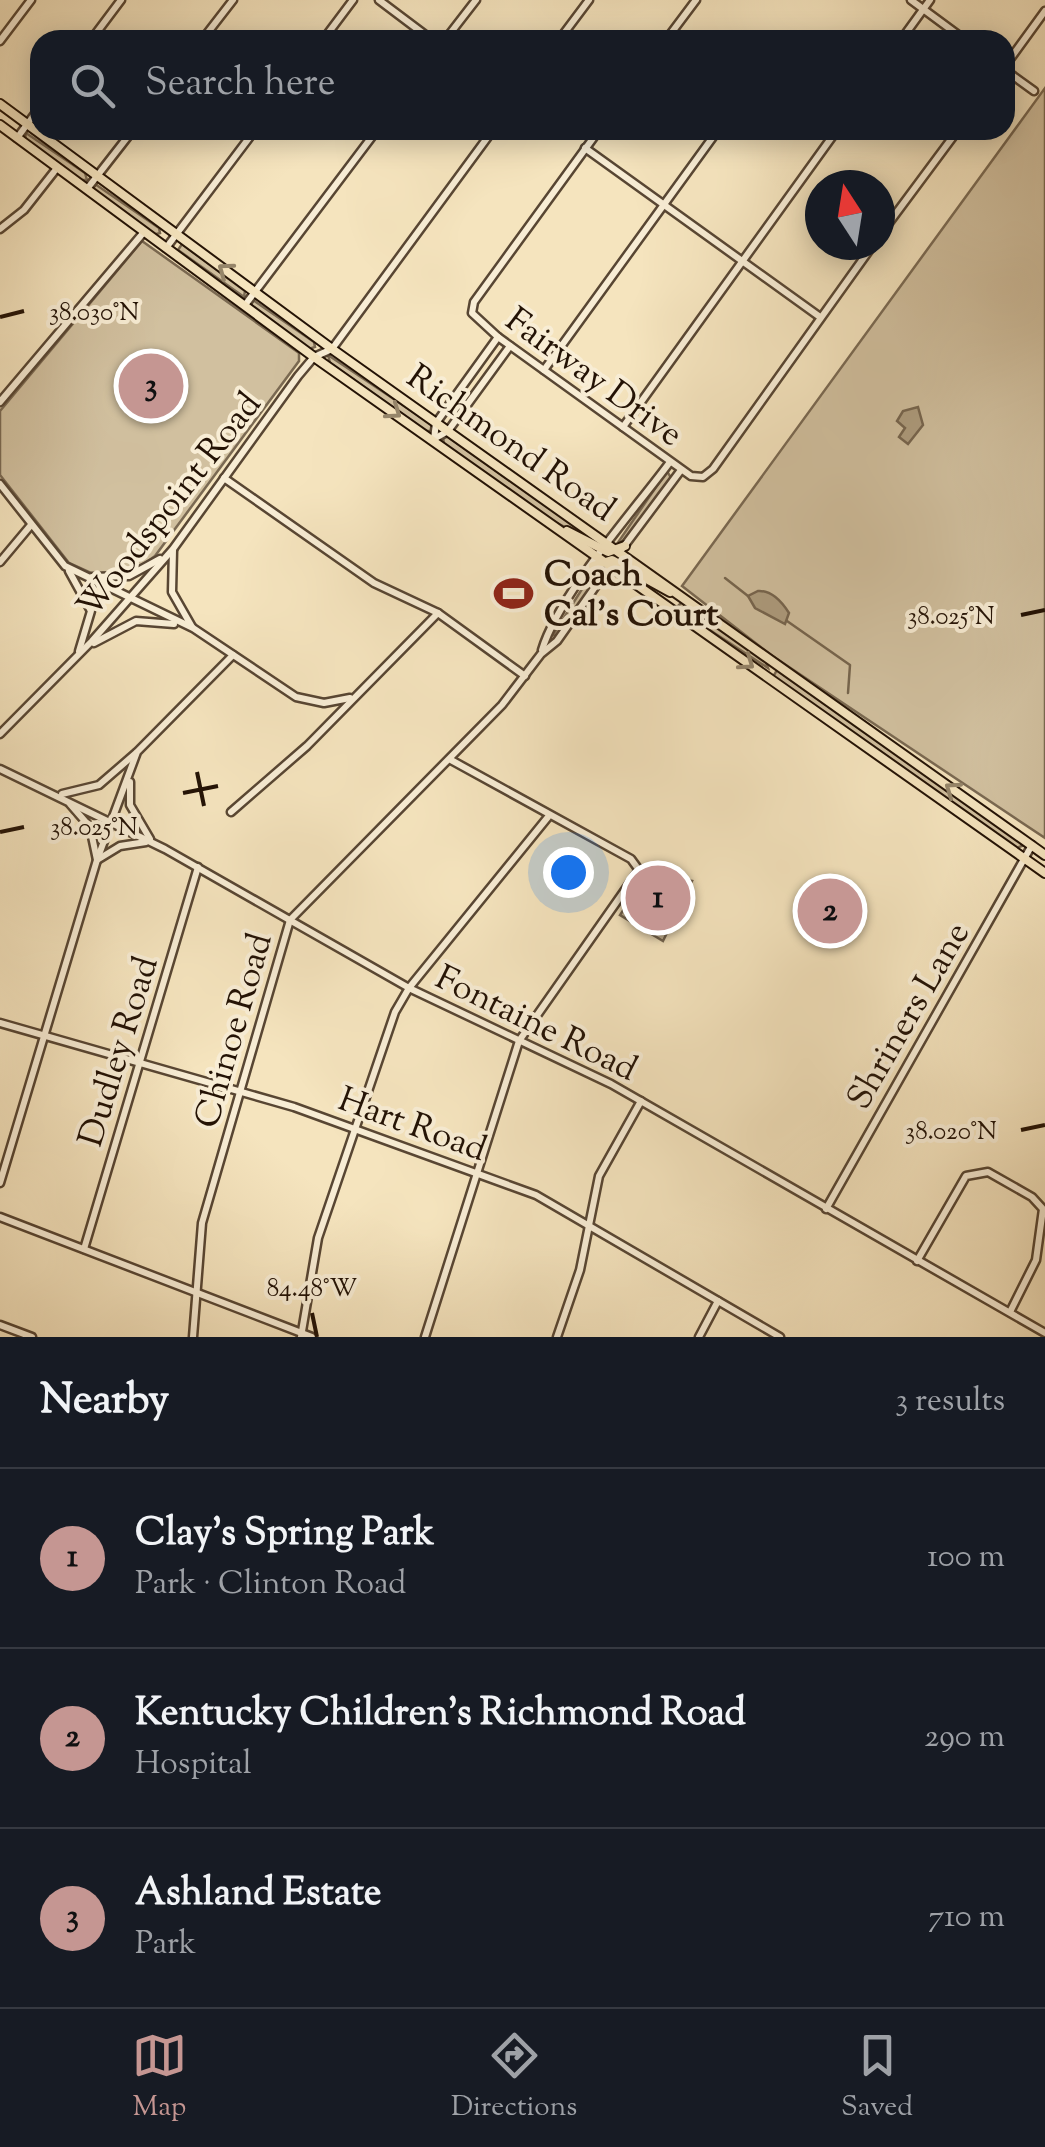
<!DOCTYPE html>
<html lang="en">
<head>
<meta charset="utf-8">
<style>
	:root { --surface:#171b24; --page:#20242c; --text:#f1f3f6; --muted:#9ea1a6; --line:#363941; --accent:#c59692 }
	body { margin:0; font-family:"Sorts Mill Goudy",serif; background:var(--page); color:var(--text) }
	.compass { position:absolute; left:805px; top:170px; width:90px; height:90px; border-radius:50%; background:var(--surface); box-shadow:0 5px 25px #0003; rotate:348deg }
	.you { position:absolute; left:568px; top:872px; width:35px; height:35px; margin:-25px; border:8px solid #fff; border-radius:50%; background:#1a73e8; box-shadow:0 0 0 15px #1a73e833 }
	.badge { display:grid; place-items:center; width:65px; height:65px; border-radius:50%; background:var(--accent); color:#111; font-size:32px; font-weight:700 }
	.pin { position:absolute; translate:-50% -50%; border:5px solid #fff; box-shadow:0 2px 10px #0006 }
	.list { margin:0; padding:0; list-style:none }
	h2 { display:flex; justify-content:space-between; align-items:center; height:130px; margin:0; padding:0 40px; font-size:42px }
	h2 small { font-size:32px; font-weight:400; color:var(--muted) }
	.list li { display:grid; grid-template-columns:65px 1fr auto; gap:30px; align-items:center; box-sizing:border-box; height:180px; padding:0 40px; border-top:2px solid var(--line) }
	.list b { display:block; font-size:38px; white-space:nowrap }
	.list p { margin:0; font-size:32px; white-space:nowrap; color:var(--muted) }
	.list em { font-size:32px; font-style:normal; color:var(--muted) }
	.icon { flex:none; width:55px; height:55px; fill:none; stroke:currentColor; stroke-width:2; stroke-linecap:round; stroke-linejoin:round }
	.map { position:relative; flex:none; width:1045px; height:1337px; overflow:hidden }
	.search { position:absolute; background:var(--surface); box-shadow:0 5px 25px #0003; left:30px; right:30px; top:30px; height:110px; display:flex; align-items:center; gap:25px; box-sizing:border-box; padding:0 35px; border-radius:30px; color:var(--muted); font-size:38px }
	.sheet { height:670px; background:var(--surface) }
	nav { display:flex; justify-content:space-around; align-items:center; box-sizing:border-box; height:140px; border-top:2px solid var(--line); background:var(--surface); font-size:28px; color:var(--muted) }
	nav a { display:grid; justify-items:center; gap:5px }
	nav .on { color:var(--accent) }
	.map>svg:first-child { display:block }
</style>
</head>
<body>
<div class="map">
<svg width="1045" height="1337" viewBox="0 0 1045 1337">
	<rect width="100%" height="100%" fill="#f5e4be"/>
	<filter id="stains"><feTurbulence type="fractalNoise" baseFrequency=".002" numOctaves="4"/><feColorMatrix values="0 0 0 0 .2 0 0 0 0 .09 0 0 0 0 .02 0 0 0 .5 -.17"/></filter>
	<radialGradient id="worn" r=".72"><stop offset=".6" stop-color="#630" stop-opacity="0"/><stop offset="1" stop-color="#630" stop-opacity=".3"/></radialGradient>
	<g fill="#d1c09f" stroke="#7a6952" stroke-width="2.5">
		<path d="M 1045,88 L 1045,838 L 771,655 L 682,586 Z"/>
		<path d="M 26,133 L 85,173 L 87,180 L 80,180 L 25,140 Z"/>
		<path d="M 95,184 L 159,228 L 160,233 L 153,235 L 93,189 Z"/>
		<path d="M 142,241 L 299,353 L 299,361 L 155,556 L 137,569 L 117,574 L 91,573 L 69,563 L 0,475 L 0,411 Z"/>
		<path d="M 182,244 L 245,291 L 244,297 L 178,250 Z"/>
		<path d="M 253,300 L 314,342 L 315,347 L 309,349 L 251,306 Z"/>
		<path d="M 328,355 L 431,424 L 433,431 L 426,431 L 330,363 Z"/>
		<path d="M 443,437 L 448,437 L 603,546 L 551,520 L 444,444 Z"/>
		<path d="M 667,471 L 671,478 L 625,542 L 619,541 Z"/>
		<path d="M 594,570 L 600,576 L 558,635 L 553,635 Z"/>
		<path d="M 682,602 L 766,662 L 768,668 L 676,608 Z"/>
		<path d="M 777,670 L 1020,842 L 1022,846 L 1016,848 L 773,677 Z"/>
		<path d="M 648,873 L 692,881 L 663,941 L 620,915 Z"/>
	</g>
	<g fill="#ae9d7f" stroke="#76654e" stroke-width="2.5">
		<path d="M 918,407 L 923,425 L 908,444 L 899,437 L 905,428 L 897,421 L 903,411 Z"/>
		<path d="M 758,591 C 772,590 782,602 789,613 L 785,624 L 755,608 L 748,596 Z"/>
	</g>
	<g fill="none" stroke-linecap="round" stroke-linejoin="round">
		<g stroke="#76654e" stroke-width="2.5">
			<path d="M 725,578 L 748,596"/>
			<path d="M 787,621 L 850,665 L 848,693"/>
		</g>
		<defs>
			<g id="minor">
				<path d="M 379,0 L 432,40"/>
				<path d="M 911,0 L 965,40"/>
				<path d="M 91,40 L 121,0"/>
				<path d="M 202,40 L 233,0"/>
				<path d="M 323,40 L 353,0"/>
				<path d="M 445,40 L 476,0"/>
				<path d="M 559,40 L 589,0"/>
				<path d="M 666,40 L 696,0"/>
				<path d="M 901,40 L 930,0"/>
				<path d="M 0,41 L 31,0"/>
				<path d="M 1005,66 L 1045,11"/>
				<path d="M 1005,70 L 1034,91"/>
				<path d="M 599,130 L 474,302 L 472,313 L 498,337 L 691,476 L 703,477 L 713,469 L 873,245"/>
				<path d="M 17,138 L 40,107"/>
				<path d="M 585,148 L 820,317"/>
				<path d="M 87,189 L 133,130"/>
				<path d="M 0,229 L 24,210 L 57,168"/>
				<path d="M 880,235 L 958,130"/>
				<path d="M 166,248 L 255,130"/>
				<path d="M 245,305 L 377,130"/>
				<path d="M 544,370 L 718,130"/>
				<path d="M 0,402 L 144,232"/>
				<path d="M 623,427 L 837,130"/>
				<path d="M 434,439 L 436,423 L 498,337"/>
				<path d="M 434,439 L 448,431 L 510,346"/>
				<path d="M 224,478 L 374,583 L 438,613 L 525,676"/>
				<path d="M 0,484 L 65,566 L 193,628 L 296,697 L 324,703 L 350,698"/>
				<path d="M 622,549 L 681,470"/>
				<path d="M 173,550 L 172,592 L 192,627"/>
				<path d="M 0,562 L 31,525"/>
				<path d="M 69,571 L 91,611 L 79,651"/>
				<path d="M 92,577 L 129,576 L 160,559"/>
				<path d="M 94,643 L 136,621 L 174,624"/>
				<path d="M 542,650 C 559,594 633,512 670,462"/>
				<path d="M 0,734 L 92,641 L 173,549 L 298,376 L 314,357 L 332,349 L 493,130"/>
				<path d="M 0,769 L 165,849 L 409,988 L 611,1084 L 1045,1333"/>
				<path d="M 130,782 L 130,805 L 150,839"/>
				<path d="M 62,794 L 99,785 L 136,753"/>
				<path d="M 70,804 L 90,827 L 97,860 L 120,846 L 146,842"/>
				<path d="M 231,812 L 307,746 L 438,613"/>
				<path d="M 0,1023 L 294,1107 L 536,1195 L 780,1337"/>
				<path d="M 0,1183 L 97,860 L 137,752 L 233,655"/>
				<path d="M 826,1209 L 1032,845"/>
				<path d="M 0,1217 L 312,1337"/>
				<path d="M 84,1249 L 198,867"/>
				<path d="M 917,1261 L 966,1176 L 988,1172 L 1032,1197 L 1043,1209 L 1036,1260 L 1010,1312"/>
				<path d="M 0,1325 L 32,1337"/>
				<path d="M 193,1337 L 202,1223 L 290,920 L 502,705 L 541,654 L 557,641 L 612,563"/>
				<path d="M 301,1337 L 318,1238 L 395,1012 L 409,988 L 548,817"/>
				<path d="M 425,1337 L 519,1041 L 639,870 L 631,859 L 451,760"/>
				<path d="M 557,1337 L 580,1270 L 599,1176 L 641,1101"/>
				<path d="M 699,1337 L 718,1301"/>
			</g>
			<g id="major">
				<path d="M 0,104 L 332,349 L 1045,855"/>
				<path d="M 0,125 L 314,357 L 1045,873"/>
				<path d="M 567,531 L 608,552 L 625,546"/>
				<path d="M 593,566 L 612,560 L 670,592"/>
			</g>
		</defs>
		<use href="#minor" stroke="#584633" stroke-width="11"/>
		<use href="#major" stroke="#231205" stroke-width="12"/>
		<use href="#minor" stroke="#f8edd5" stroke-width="6"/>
		<use href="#major" stroke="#f5e4be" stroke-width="8"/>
	</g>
	<defs><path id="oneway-chevron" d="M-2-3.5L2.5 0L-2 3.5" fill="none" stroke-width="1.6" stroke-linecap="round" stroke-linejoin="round" transform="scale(2.5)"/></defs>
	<g stroke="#96866b">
		<use href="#oneway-chevron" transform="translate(225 270) rotate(-144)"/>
		<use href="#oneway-chevron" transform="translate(394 412) rotate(35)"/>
		<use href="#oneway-chevron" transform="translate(747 663) rotate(35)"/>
		<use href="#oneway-chevron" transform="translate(952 789) rotate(-145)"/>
	</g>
	<path fill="none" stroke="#231205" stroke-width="4" d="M 0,317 L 24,311M 1021,615 L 1045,610M 197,772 L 204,806M 183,793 L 218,786M 0,832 L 24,827M 1021,1130 L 1045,1125M 312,1313 L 317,1337"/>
	<defs>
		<symbol id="stadium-bare" viewBox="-9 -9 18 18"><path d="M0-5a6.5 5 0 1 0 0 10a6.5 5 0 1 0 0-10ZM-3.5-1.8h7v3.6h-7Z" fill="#8f2418" stroke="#f8edd5" stroke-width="2.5" paint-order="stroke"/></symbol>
	</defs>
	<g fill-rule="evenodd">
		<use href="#stadium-bare" x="486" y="566" width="55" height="55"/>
	</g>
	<g text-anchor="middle" stroke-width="8" stroke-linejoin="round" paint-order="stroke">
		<g font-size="35" fill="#231205" stroke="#f8edd5">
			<text transform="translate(595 376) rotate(36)" y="12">Fairway Drive</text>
			<text transform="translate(512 442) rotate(35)" y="12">Richmond Road</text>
			<text transform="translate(168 504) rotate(-52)" y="12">Woodspoint Road</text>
			<text transform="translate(907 1015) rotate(-60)" y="12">Shriners Lane</text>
			<text transform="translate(537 1022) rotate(26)" y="12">Fontaine Road</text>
			<text transform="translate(232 1030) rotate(-74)" y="12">Chinoe Road</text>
			<text transform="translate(117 1051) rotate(-73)" y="12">Dudley Road</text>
			<text transform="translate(413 1123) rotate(20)" y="12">Hart Road</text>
		</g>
		<g font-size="35" font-weight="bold" fill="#231205" stroke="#f8edd5" text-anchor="start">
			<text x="544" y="585">Coach<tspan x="544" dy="40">Cal's Court</tspan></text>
		</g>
	</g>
	<g font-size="25" text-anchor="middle" fill="#231205" stroke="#f8edd5" stroke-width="8" stroke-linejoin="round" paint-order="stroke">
		<text x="94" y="320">38.030°N</text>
		<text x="951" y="624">38.025°N</text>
		<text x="94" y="835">38.025°N</text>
		<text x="951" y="1139">38.020°N</text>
		<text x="312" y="1296">84.48°W</text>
	</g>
	<rect width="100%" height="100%" filter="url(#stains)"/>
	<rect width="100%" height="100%" fill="url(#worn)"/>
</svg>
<svg class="compass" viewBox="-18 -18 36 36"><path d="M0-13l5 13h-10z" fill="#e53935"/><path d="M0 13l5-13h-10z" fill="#9ea1a6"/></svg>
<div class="you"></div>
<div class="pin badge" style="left:658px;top:898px">1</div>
<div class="pin badge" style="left:830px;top:911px">2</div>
<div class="pin badge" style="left:151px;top:386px">3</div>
<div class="search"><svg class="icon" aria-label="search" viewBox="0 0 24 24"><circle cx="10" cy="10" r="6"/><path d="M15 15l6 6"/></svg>Search here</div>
</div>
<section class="sheet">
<h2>Nearby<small>3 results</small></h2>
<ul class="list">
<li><span class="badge">1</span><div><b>Clay's Spring Park</b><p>Park · Clinton Road</p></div><em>100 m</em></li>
<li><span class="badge">2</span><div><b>Kentucky Children's Richmond Road</b><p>Hospital</p></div><em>290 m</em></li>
<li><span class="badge">3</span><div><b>Ashland Estate</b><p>Park</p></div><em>710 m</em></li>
</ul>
</section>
<nav>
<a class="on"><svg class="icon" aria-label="map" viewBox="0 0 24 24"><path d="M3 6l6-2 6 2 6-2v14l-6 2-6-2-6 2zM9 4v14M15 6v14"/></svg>Map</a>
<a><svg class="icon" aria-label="directions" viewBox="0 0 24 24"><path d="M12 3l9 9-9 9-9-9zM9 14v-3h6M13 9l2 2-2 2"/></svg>Directions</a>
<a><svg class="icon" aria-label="saved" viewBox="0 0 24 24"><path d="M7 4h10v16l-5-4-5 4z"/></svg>Saved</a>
</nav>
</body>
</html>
